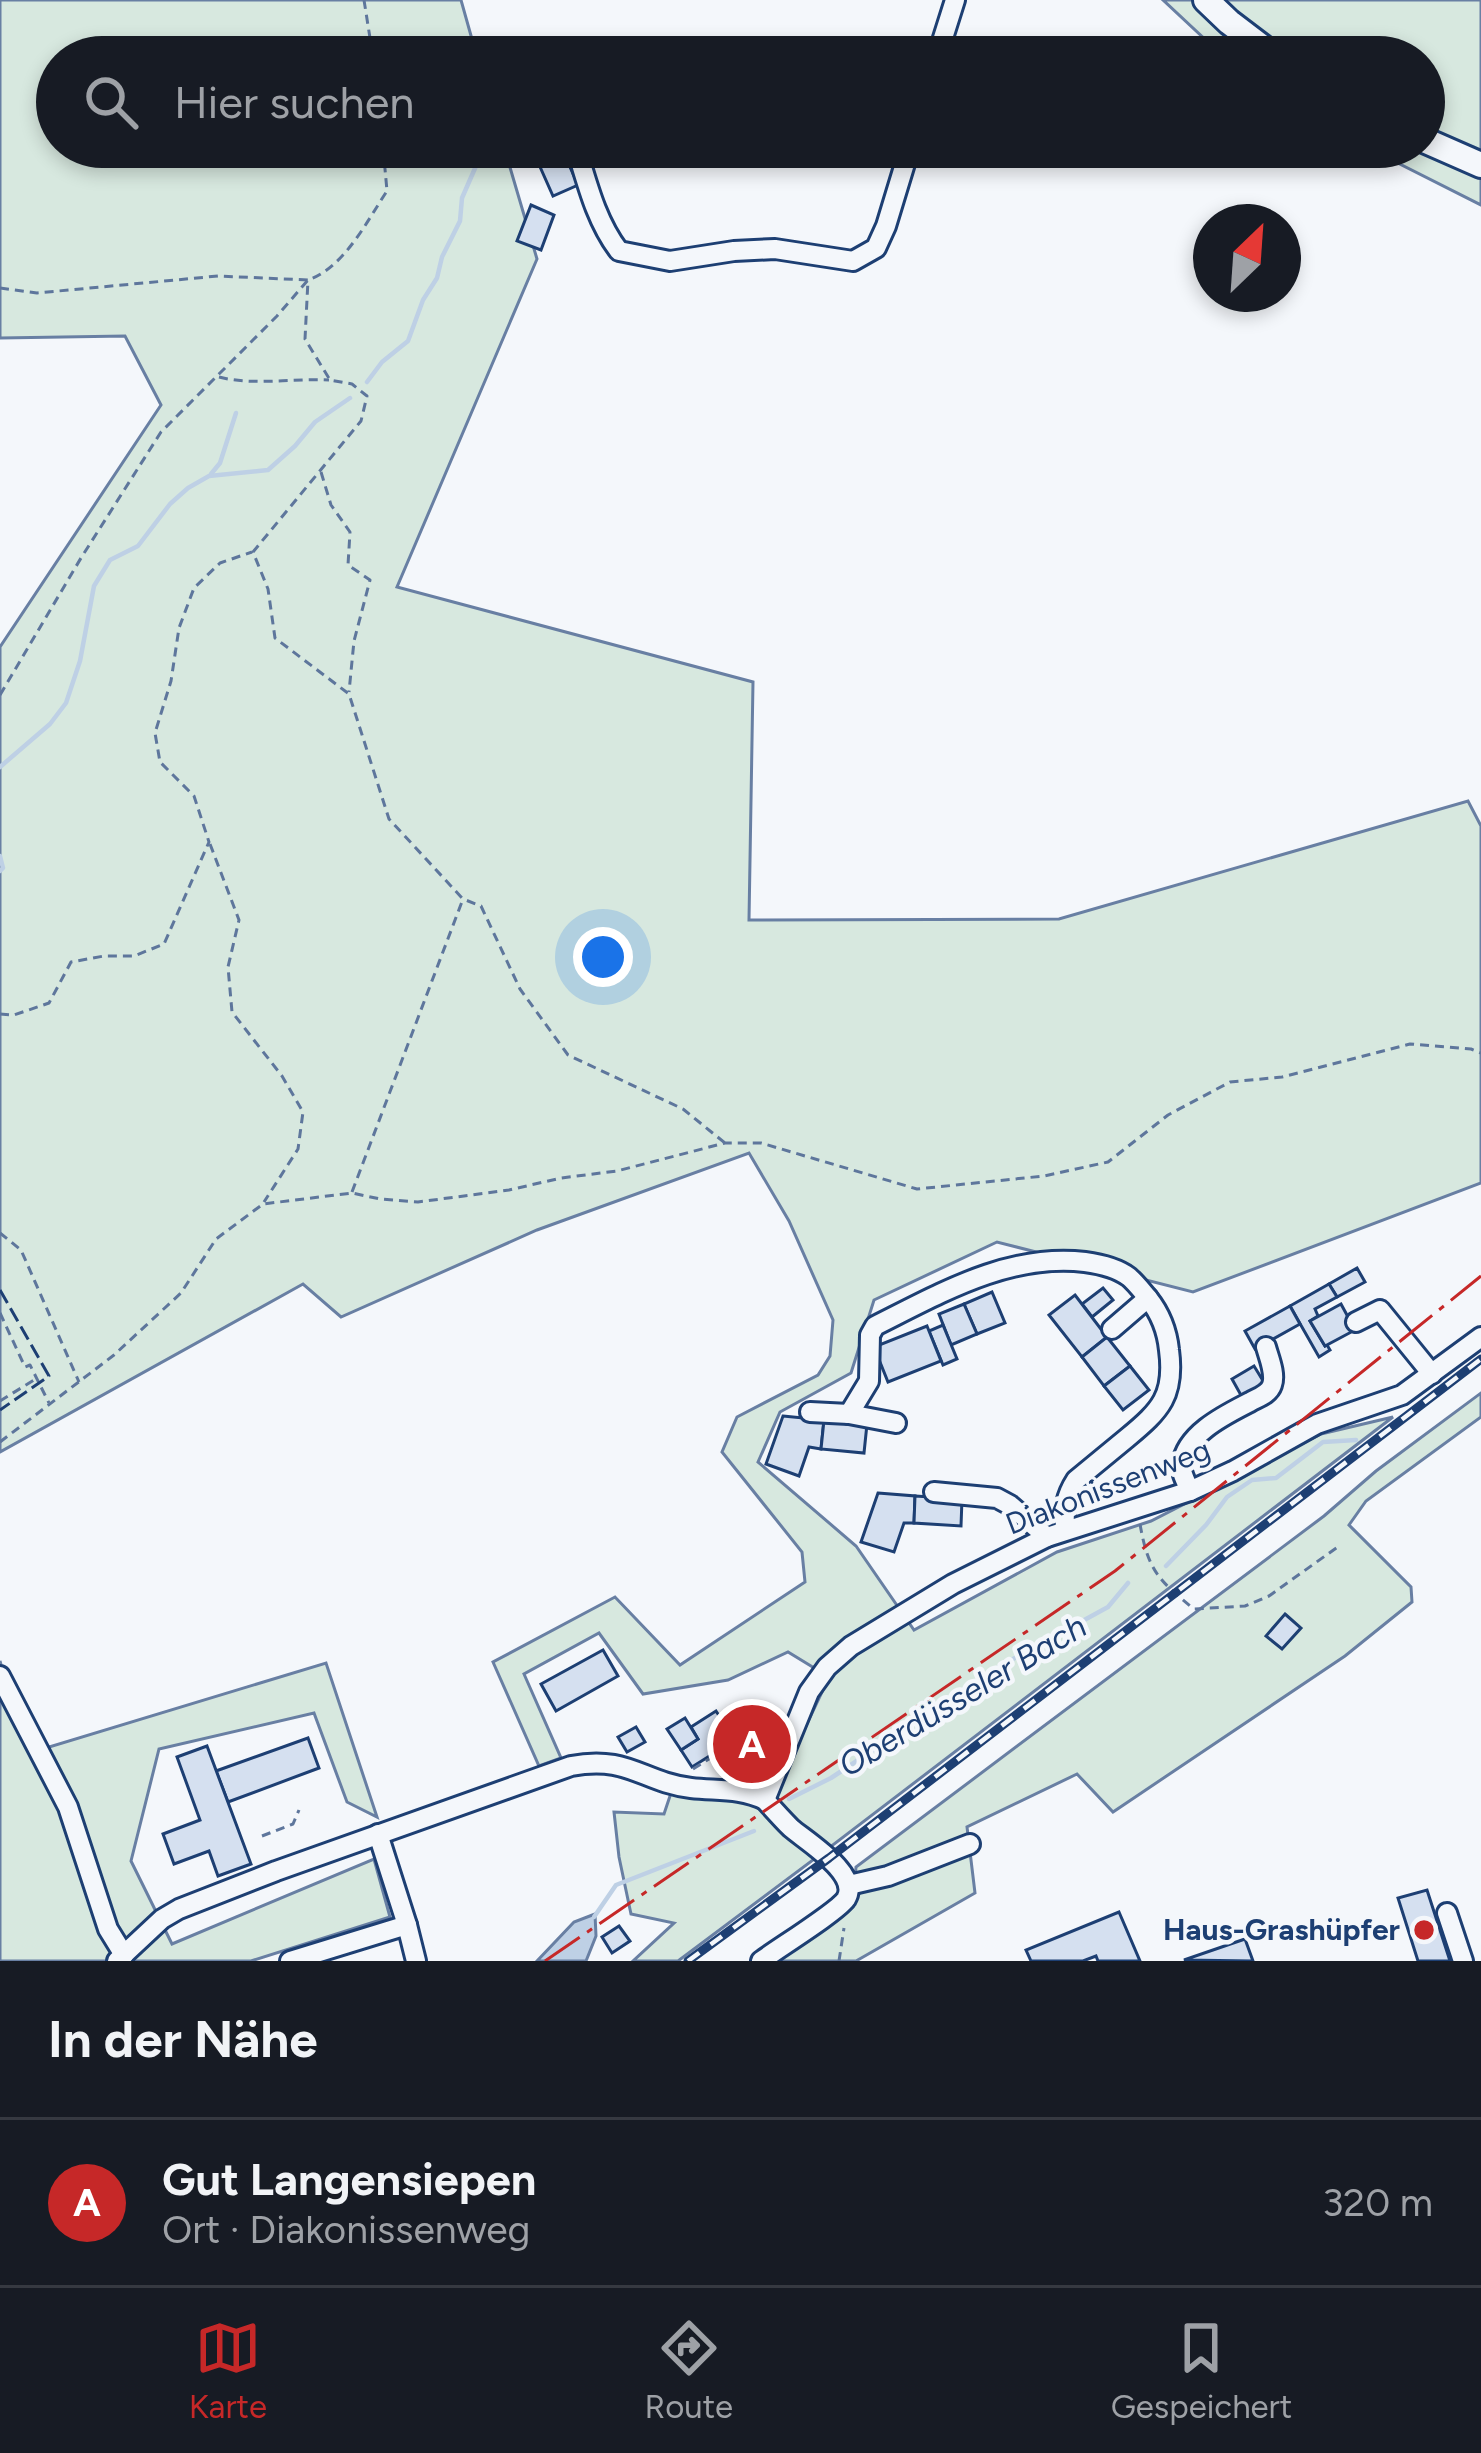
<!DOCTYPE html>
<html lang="de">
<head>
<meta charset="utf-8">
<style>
	:root { --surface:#171b24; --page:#242831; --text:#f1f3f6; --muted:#9ea1a6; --line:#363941; --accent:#c62828 }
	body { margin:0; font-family:Figtree,sans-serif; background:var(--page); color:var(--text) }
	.compass { position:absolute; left:1193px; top:204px; width:108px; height:108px; border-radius:50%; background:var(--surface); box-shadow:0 6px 18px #0003; rotate:25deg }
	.you { position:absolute; left:603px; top:957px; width:42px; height:42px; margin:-30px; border:9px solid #fff; border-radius:50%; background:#1a73e8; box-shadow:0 0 0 18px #1a73e833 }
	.badge { display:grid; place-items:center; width:78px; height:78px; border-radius:50%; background:var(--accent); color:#fff; font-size:39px; font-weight:700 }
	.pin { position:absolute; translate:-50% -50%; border:6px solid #fff; box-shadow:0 3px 12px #0006 }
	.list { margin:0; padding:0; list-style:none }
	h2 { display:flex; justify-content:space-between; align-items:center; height:156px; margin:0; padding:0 48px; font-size:51px }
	h2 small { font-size:39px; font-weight:400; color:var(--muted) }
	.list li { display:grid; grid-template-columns:78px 1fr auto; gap:36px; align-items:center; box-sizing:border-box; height:168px; padding:0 48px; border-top:3px solid var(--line) }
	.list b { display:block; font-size:45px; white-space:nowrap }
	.list p { margin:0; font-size:39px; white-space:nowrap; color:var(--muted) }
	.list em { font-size:39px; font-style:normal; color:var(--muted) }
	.icon { flex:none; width:66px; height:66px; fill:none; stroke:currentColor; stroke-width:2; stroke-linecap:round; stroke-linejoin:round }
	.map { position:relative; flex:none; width:1481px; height:1961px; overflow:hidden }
	.search { position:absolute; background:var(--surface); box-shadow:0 6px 18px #0003; left:36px; right:36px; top:36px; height:132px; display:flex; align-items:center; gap:30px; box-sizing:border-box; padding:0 42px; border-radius:66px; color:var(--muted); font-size:45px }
	.sheet { height:324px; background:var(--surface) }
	nav { display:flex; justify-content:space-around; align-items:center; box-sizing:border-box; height:168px; border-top:3px solid var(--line); background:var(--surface); font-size:33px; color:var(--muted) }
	nav a { display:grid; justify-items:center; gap:6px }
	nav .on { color:var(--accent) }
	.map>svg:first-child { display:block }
</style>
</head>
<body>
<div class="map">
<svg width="1481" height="1961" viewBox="0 0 1481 1961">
	<rect width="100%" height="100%" fill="#f4f7fb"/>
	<g fill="#d7e8df" stroke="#687fa3" stroke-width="3">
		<path d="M 0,0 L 461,0 L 477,57 L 57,57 L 57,147 L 504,147 L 537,259 L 397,587 L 753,682 L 749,920 L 1059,919 L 1468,801 L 1481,826 L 1481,1183 L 1193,1292 L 997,1242 L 874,1300 L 851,1373 L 780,1412 L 758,1462 L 856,1546 L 914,1630 L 1057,1552 L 1151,1521 L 1321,1434 L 1393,1417 L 829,1848 L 804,1831 L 772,1798 L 829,1677 L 788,1652 L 728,1680 L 643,1694 L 599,1633 L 524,1674 L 561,1758 L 539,1766 L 493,1662 L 615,1597 L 680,1665 L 805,1582 L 802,1552 L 722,1452 L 737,1417 L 818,1375 L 830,1356 L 833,1320 L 789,1221 L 749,1153 L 537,1230 L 341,1317 L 303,1284 L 0,1452 L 0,647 L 161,405 L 125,336 L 0,338 Z"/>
		<path d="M 1163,0 L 1481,0 L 1481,205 L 1366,147 L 1424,147 L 1424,57 L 1224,57 Z"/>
		<path d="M 1481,1393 L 1481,1417 L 1366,1501 L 1349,1525 L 1411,1587 L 1412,1602 L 1345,1656 L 1113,1812 L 1077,1774 L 967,1827 L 975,1893 L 856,1961 L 771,1961 L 853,1907 L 856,1867 L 1324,1516 L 1376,1471 Z"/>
		<path d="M 0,1661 L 4,1676 L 46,1748 L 326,1663 L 377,1817 L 347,1802 L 314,1713 L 159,1749 L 131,1861 L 172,1944 L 374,1859 L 390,1917 L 251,1961 L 0,1961 Z"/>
		<path d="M 673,1787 L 759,1804 L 817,1857 L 678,1961 L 633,1961 L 674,1923 L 631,1914 L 619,1857 L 614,1812 L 664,1814 Z"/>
	</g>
	<path fill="#bed0e5" stroke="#687fa3" stroke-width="3" d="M 595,1914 L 596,1936 L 586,1961 L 537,1961 L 574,1922 Z"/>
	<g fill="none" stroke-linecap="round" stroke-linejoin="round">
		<g stroke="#bed0e5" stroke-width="4.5">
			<path d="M 367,382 L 382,362 L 408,341 L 423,300 L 437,278 L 442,257 L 460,221 L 462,198 L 476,166"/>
			<path d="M 211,474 L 220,463 L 236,413"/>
			<path d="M 0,767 L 50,724 L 66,703 L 80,661 L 94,586 L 110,560 L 138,546 L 170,504 L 188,488 L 209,476 L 268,470 L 295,446 L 315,422 L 350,398"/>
			<path d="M 0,856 L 3,868 L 0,871"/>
			<path d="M 1166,1566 L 1206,1525 L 1227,1497 L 1252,1480 L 1276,1478 L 1323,1442 L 1356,1440"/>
			<path d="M 789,1799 L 831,1778 L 1002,1665 L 1108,1607 L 1128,1583"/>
			<path d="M 594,1917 L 616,1885 L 754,1831"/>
		</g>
	</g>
	<g fill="#d5e0f0" stroke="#1d3f73" stroke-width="3">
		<path d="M 541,147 L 561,147 L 578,185 L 553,196 L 533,151 Z"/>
		<path d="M 531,205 L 554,215 L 541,250 L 517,241 Z"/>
		<path d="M 1357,1268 L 1365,1282 L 1337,1297 L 1329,1284 Z"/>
		<path d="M 1329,1284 L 1337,1297 L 1315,1309 L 1318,1316 L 1310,1321 L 1325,1346 L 1327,1345 L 1330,1350 L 1319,1357 L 1290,1306 Z"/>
		<path d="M 1103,1288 L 1113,1300 L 1092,1317 L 1082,1304 Z"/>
		<path d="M 992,1292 L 1005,1323 L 977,1334 L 964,1304 Z"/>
		<path d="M 1075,1295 L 1107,1337 L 1082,1357 L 1049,1315 Z"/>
		<path d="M 964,1304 L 977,1334 L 951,1345 L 939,1314 Z"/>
		<path d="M 1341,1304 L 1355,1330 L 1325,1346 L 1310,1321 Z"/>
		<path d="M 1290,1306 L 1300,1324 L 1255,1349 L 1245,1331 Z"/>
		<path d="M 943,1325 L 957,1359 L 943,1365 L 929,1331 Z"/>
		<path d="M 927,1326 L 941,1361 L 888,1382 L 874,1347 Z"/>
		<path d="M 1107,1337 L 1130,1366 L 1104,1386 L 1082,1357 Z"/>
		<path d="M 1130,1366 L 1149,1390 L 1123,1410 L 1104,1386 Z"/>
		<path d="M 1254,1366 L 1265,1384 L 1242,1397 L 1232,1379 Z"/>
		<path d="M 783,1416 L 824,1420 L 821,1449 L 809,1447 L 799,1476 L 766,1464 Z"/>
		<path d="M 824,1420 L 867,1424 L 864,1453 L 821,1449 Z"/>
		<path d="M 878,1493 L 915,1496 L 914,1523 L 904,1523 L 894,1552 L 861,1542 Z"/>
		<path d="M 915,1496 L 962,1499 L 961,1526 L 914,1523 Z"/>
		<path d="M 1285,1614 L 1301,1628 L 1282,1649 L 1266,1636 Z"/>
		<path d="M 603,1650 L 618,1676 L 556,1711 L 541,1684 Z"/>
		<path d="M 716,1711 L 735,1740 L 692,1767 L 681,1750 L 698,1739 L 691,1727 Z"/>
		<path d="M 685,1718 L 698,1739 L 681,1750 L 667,1729 Z"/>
		<path d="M 636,1727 L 645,1742 L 627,1752 L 618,1737 Z"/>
		<path d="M 756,1729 L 767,1743 L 748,1760 L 736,1746 Z"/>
		<path d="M 308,1738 L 319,1768 L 228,1802 L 216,1771 Z"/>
		<path d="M 207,1746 L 251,1864 L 218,1876 L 209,1851 L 174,1864 L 163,1834 L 200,1820 L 177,1757 Z"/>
		<path d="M 1427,1890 L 1450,1961 L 1418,1961 L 1398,1898 Z"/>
		<path d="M 1119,1912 L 1140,1961 L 1098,1961 L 1096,1956 L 1083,1961 L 1031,1961 L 1026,1950 Z"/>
		<path d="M 619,1926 L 630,1941 L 612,1953 L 602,1937 Z"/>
		<path d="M 1245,1939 L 1253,1961 L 1184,1960 Z"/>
	</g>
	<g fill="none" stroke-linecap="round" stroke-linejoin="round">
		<defs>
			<g id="minor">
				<path d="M 937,57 L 955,0"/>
				<path d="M 576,147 C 587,183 596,221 619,251 L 670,261 L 734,251 L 775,249 L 853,261 L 876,248 L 886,226 L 910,147"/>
				<path d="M 1356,1322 L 1380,1310 L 1432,1374"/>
				<path d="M 810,1412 L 849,1414 L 896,1423"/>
				<path d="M 849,1414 L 869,1381 L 870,1335 L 875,1326 C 941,1293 1009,1253 1085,1262 C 1100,1264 1117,1268 1129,1277 C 1136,1283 1142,1291 1148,1298"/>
				<path d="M 1190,1491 C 1187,1483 1180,1473 1182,1464 C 1186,1433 1227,1414 1250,1402 C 1259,1397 1269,1394 1272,1385 C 1276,1374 1269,1358 1266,1347"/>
				<path d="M 934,1492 L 997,1498 L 1010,1505 L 1047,1537"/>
				<path d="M 1065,1530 C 1064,1509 1065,1497 1076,1480 C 1093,1466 1110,1452 1127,1438 C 1161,1410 1175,1395 1169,1350 C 1167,1330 1160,1313 1148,1298 L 1112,1329"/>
				<path d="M 0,1676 L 68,1807 L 108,1929 L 124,1955"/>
				<path d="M 849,1885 L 888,1876 L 970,1844"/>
				<path d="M 1447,1913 L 1463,1961"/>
				<path d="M 407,1925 L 416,1961"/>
				<path d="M 117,1961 L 162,1919 L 179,1909 L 276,1871 L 571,1766 C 628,1755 642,1782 691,1788 C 717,1791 740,1788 765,1800"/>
				<path d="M 290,1961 L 407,1925 L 378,1834"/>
				<path d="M 761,1961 C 777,1949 837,1912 846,1899 C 861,1874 806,1841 791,1828 C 782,1819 773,1809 765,1800 L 809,1692 L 827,1667 L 851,1646 L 953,1584 L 1047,1537 L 1190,1491 L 1233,1471 L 1317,1424 L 1402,1395 L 1481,1337"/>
			</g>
			<g id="major">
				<path d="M 1206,0 L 1229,22 L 1275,57"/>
				<path d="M 1424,140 L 1481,165"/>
			</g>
		</defs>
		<use href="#minor" stroke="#1d3f73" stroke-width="24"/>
		<use href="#major" stroke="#1d3f73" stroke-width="30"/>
		<g stroke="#5e769c" stroke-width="3" stroke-dasharray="9 6" stroke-linecap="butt">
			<path d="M 364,0 L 373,57"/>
			<path d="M 1294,48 L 1306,57"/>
			<path d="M 0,288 L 37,293 L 218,276 L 308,280 L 305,339 L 330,380 L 352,384 L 367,396 L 361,421 L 253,552 L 268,589 L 275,638 L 349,694 L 389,819 L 463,899 L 481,906 L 520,989 L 568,1055 L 683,1109 L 725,1143"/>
			<path d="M 219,377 C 254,386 293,378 329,380"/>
			<path d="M 321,472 L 331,505 L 350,532 L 348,565 L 370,580 L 354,641 L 349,692"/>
			<path d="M 0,695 L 81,558 L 161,432 L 277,316 L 308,280 C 344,268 367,221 387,191 L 383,147"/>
			<path d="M 210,844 L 239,920 L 228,967 L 232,1012 L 282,1076 L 303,1112 L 298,1149 L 264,1202"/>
			<path d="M 0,1014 L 14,1015 L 49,1003 L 71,962 L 104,956 L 134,956 L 164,944 L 209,842 L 194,796 L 160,762 L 155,733 L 171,681 L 179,628 L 194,588 L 220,563 L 252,552"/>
			<path d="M 352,1192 L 463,899"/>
			<path d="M 0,1233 L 21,1250 L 79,1382"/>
			<path d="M 0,1313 L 25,1367 L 30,1365 L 49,1403"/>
			<path d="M 0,1401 L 34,1380"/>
			<path d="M 0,1442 L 114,1355 L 181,1293 L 216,1239 L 263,1204 L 352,1193 L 380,1199 L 418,1202 L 509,1190 L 561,1178 L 617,1171 L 725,1143 L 761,1143 L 917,1189 L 1044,1176 L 1108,1162 L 1168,1115 L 1230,1082 L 1282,1077 L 1410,1044 L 1471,1049 L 1481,1053"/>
			<path d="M 1140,1524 C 1148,1570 1158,1580 1194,1609 L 1245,1606 L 1269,1596 L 1339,1546"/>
			<path d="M 693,1769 L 736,1742"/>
			<path d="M 262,1836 L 293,1824 L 299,1810"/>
			<path d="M 839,1961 L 844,1928"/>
		</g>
		<use href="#minor" stroke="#f4f7fb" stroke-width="18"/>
		<use href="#major" stroke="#f4f7fb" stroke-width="24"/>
		<defs>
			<path id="rail" d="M 688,1961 L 829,1858 L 1481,1359"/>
		</defs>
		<use href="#rail" stroke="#1d3f73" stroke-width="9"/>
		<use href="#rail" stroke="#f4f7fb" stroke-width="4.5" stroke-dasharray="14" stroke-linecap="butt"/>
		<path stroke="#1d3f73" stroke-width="3" stroke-dasharray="15 6" stroke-linecap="butt" d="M 0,1290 L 49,1376 L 0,1410"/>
		<path stroke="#c62828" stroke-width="3" stroke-dasharray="42 9 6 9" stroke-linecap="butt" d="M 545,1961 L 1115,1571 L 1481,1276"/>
	</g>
	<circle fill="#c62828" stroke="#f4f7fb" stroke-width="4.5" cx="1424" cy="1930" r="12"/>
	<g text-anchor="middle" stroke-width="9" stroke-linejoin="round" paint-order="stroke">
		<g font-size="30" fill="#1d3f73" stroke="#f4f7fb">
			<text transform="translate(1108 1487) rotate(-21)" y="10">Diakonissenweg</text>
		</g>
		<g font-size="30" font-weight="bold" fill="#1d3f73" stroke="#f4f7fb" text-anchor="end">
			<text x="1400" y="1940">Haus-Grashüpfer</text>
		</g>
		<g font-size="33" font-style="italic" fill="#1d3f73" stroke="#f4f7fb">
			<text transform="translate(962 1695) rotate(-31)" y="12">Oberdüsseler Bach</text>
		</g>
	</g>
</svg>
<svg class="compass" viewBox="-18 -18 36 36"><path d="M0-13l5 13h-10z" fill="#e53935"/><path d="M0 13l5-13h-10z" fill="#9ea1a6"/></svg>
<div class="you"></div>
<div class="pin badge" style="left:752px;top:1744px">A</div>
<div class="search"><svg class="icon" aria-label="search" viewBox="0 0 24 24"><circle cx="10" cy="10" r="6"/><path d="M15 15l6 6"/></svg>Hier suchen</div>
</div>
<section class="sheet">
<h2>In der Nähe<small></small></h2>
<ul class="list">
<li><span class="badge">A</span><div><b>Gut Langensiepen</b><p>Ort · Diakonissenweg</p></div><em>320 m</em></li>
</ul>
</section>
<nav>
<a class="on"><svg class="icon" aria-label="map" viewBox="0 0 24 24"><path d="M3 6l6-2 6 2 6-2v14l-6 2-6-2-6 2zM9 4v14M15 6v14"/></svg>Karte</a>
<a><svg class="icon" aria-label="directions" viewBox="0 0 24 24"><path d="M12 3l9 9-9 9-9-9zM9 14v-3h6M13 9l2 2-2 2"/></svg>Route</a>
<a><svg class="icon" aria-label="saved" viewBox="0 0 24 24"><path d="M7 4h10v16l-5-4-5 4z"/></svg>Gespeichert</a>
</nav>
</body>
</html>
